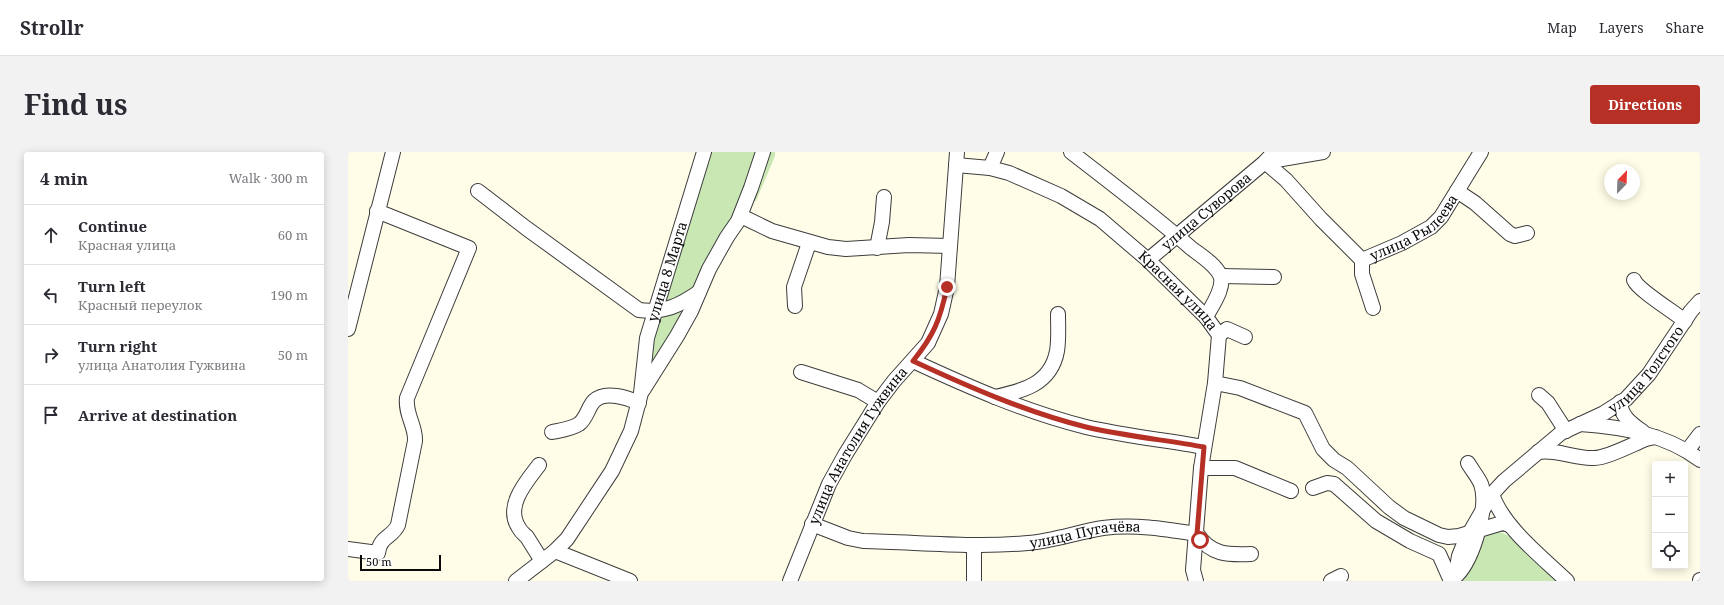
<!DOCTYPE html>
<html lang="en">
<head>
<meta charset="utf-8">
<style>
	:root { --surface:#fff; --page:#f2f2f3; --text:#2b2b33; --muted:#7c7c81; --line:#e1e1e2; --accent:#b63026 }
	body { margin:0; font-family:"Noto Serif",serif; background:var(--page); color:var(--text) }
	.controls { position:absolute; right:12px; bottom:12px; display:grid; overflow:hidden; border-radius:4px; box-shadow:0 2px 10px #0003 }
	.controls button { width:36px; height:36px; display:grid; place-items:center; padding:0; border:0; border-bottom:1px solid var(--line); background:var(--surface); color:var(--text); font:20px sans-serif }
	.compass { position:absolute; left:1256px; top:12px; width:36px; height:36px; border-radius:50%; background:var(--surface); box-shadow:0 2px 10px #0003; rotate:23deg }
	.scale { position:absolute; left:12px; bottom:10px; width:81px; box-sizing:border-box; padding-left:4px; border:2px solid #0a0a0a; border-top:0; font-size:11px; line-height:14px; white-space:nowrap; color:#0a0a0a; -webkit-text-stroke:3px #fff; paint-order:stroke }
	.stop { position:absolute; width:12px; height:12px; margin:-9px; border:3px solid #b63026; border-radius:50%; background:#fff }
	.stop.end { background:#b63026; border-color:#fff; box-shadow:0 1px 4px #0008 }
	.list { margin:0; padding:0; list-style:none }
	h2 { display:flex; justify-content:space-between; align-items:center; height:52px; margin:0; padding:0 16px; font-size:17px }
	h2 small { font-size:13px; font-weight:400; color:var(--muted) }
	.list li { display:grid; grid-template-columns:26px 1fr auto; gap:12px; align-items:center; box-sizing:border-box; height:60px; padding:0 16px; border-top:1px solid var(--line) }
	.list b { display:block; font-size:15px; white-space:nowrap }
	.list p { margin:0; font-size:13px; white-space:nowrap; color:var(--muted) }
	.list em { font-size:13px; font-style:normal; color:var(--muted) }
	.icon { flex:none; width:22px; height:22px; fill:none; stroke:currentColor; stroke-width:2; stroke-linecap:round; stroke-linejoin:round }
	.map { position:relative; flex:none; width:1352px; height:429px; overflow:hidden; border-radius:4px }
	header { display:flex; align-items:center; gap:24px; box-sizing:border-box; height:56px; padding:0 20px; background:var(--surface); border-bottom:1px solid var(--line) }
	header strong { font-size:19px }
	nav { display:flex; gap:22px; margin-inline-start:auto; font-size:14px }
	.intro { display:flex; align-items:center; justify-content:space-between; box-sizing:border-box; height:96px; padding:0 24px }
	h1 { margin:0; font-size:28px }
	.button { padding:10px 18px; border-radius:4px; background:var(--accent); color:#fff; font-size:14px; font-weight:700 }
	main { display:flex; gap:24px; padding:0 24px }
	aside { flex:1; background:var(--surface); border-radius:4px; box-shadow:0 2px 10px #0003 }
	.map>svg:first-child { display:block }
</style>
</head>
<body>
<header>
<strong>Strollr</strong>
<nav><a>Map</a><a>Layers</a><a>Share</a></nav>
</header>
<div class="intro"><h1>Find us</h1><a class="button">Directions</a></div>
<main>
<aside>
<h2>4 min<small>Walk · 300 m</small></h2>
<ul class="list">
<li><svg class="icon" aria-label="ahead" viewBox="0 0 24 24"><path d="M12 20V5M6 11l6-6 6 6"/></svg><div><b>Continue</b><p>Красная улица</p></div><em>60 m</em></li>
<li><svg class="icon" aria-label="left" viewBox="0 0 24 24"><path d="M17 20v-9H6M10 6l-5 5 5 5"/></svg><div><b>Turn left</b><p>Красный переулок</p></div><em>190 m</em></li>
<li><svg class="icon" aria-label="right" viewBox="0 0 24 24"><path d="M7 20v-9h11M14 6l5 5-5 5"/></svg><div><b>Turn right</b><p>улица Анатолия Гужвина</p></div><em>50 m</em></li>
<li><svg class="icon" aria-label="arrive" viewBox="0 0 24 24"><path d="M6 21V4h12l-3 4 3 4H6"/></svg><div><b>Arrive at destination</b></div></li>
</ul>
</aside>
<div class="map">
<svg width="1352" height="429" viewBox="0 0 1352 429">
	<rect width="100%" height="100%" fill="#fffde7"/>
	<g fill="#c8e7b3">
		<path d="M 360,0 L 427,0 L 427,4 L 408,49 L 394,49 L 336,164 L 303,215 L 308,166 Z"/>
		<path d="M 1146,377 L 1176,391 L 1216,429 L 1110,429 L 1140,380 Z"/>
	</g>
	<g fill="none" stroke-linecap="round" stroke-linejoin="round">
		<defs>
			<g id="minor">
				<path d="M 723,0 C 763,31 804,62 843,96 C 852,103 867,112 872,123 C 878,135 863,155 858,165"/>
				<path id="s1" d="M 926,0 L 917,10 L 938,28 L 973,67 L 1014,108 L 1054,91 L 1083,75 L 1093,65 L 1133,0"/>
				<path id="s2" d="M 608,13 L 642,16 L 661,21 L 713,44 L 752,67 L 800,108 L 858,165 L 871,183 L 867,231 L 853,316 L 845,418 L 848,429"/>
				<path d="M 642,16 L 649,0"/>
				<path d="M 130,39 L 178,76 L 291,158 C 316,161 331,154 351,140"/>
				<path d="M 1109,39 L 1127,51 L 1162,82 L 1167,84 L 1179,81"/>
				<path d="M 393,64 L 424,79 L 480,95 L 498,97 L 561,93 L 602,94"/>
				<path d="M 529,96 L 534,70 L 536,45"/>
				<path id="s3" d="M 800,108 L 917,10 L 975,0"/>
				<path d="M 1014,108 L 1014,122 L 1025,156"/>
				<path d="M 873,124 L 926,125"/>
				<path d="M 1286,128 C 1290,138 1326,160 1337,169"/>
				<path d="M 447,154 L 446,135 L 461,91"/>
				<path d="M 0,177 L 45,0"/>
				<path d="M 871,183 L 879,177 L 897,185"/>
				<path d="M 565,209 C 621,235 678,260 738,275 C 777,284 817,288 856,295"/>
				<path d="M 453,220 L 510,238 L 530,250"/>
				<path d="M 867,231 L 892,236 L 957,261 L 975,297 L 986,308 L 999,316 L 1041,355 L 1056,366 L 1091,383 L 1100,385 L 1111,384 L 1151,372 L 1156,371 L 1161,373"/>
				<path d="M 295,238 L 329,184 L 343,159 L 361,117 L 379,85 L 390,69 L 403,36 L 415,0"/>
				<path d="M 1191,243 L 1200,251 L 1218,279"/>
				<path d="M 647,245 C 675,239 703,232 709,199 C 711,187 710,174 710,162"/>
				<path d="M 1272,250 C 1273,265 1284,272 1295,280"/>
				<path d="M 1232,272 C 1274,275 1318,282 1352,308"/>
				<path d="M 204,280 C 214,278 223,277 231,272 C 239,266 240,255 246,249 C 257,238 280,246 291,251"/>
				<path d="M 1339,299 L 1352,282"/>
				<path d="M 1190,300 C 1211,297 1226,307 1246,306 C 1259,306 1285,292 1298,287 L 1307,285"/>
				<path d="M 191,313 C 179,329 156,354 171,376 C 173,380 176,382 179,385 C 184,393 189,401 194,409"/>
				<path d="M 853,316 L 887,316 L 943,339"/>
				<path d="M 965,336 L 979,331 L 986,332 L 1028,369 L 1062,389 L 1091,402 L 1103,429"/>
				<path d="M 1144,342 C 1155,375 1194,405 1219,429"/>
				<path id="s4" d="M 464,372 L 500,386 L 515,389 C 570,390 625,396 680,391 C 705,389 730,380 755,376 C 787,372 817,377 849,382 C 863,403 879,403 903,402"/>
				<path d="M 0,397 L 30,401 C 32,384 44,386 50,373 L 67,289 C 68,274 57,263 59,246 L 121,96 L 29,59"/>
				<path d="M 207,399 L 282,429"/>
				<path d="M 1109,423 C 1125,407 1141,354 1133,332 C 1130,325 1124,318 1120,311"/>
				<path id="s5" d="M 168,429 L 207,399 L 219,387 L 264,319 L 283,279 L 293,241 L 299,186 L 356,0"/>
				<path id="s6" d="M 442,429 L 481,332 L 497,303 L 530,250 L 546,229 L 580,191 L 593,162 L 599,135 L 609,0"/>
				<path d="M 626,429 L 626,394"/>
				<path d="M 983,429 L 993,424"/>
				<path id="s7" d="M 1103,429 L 1108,421 L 1111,404 L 1117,389 L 1144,342 L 1156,329 L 1213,281 L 1256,261 L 1278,247 L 1301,222 L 1343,159 L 1352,149"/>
				<path d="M 1352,429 L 1352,428"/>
			</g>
		</defs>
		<use href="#minor" stroke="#3d3d3d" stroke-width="16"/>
		<use href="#minor" stroke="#fff" stroke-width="14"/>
	</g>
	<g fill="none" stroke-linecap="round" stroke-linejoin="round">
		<path stroke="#b63026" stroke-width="5" d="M 599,135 C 592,168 586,183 565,209 C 621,235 678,260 738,275 C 777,284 817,288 856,295 L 849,382 L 852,388"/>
	</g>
	<g text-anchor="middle" stroke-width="4" stroke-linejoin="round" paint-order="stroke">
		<g font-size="14" fill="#0a0a0a" stroke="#fff">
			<text dy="5" stroke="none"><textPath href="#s3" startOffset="76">улица Суворова</textPath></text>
			<text dy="5" stroke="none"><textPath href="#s1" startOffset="214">улица Рылеева</textPath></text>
			<text dy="5" stroke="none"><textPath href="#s5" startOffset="356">улица 8 Марта</textPath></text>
			<text dy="5" stroke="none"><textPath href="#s2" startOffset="262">Красная улица</textPath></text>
			<text dy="5" stroke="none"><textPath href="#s7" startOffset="298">улица Толстого</textPath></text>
			<text dy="5" stroke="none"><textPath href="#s6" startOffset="152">улица Анатолия Гужвина</textPath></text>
			<text dy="5" stroke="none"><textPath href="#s4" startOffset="277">улица Пугачёва</textPath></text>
		</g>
	</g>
</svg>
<div class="controls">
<button>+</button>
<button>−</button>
<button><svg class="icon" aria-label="locate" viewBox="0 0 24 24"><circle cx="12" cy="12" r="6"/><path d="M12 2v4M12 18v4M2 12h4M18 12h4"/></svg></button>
</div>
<svg class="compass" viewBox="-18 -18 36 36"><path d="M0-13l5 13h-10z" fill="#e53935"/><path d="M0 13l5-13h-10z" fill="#7c7c81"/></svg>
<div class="scale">50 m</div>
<div class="stop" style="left:852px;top:388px"></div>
<div class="stop end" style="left:599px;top:135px"></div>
</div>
</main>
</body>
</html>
